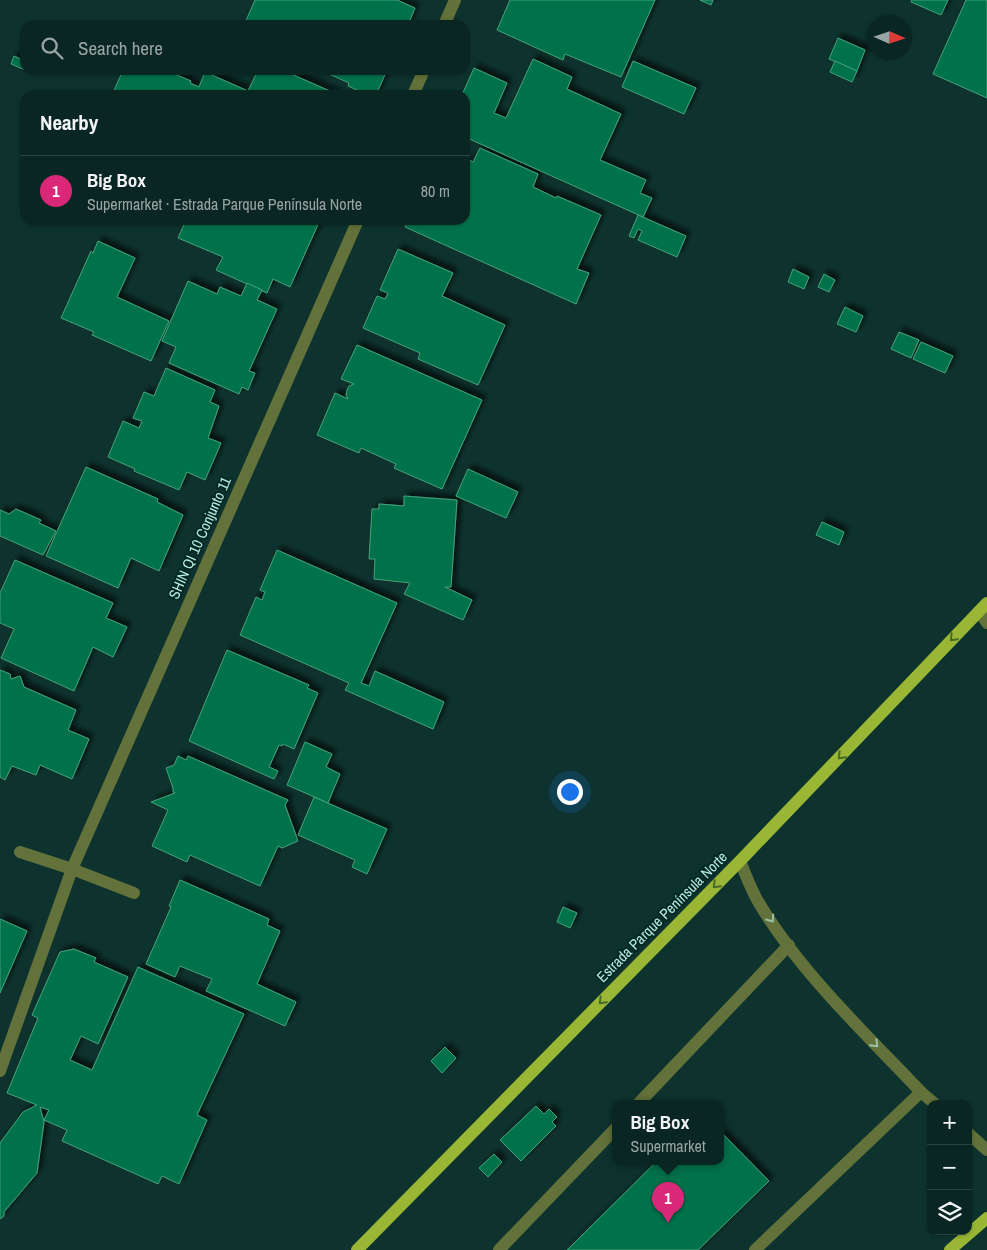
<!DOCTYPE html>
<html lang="en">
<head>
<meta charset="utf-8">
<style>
	:root { --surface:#0a2622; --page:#18322f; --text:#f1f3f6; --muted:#99a5a5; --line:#2a4340; --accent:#db2777 }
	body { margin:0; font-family:"Archivo Narrow",sans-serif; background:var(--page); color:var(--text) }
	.controls { position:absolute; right:15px; bottom:15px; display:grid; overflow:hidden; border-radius:10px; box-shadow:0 1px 4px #0004 }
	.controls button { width:45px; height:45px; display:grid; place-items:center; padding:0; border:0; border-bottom:1px solid var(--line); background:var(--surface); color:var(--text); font:25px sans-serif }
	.compass { position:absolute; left:867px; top:15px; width:45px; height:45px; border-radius:50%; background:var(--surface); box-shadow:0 1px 4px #0004; rotate:93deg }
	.you { position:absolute; left:569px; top:791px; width:18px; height:18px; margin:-12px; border:4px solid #fff; border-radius:50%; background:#1a73e8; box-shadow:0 0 0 8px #1a73e833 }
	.badge { display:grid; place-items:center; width:32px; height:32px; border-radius:50%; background:var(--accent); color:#fff; font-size:16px; font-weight:700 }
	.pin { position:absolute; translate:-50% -41px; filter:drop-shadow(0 1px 2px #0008) }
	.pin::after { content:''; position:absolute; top:26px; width:18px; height:15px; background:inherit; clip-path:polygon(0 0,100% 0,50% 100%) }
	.popup { position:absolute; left:612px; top:1100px; width:112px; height:65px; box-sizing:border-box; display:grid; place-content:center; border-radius:10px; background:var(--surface); filter:drop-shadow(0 1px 4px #0005); font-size:16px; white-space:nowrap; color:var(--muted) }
	.popup b { font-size:19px; color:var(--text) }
	.popup::after { content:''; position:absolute; left:50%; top:100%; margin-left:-10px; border:10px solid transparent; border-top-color:var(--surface) }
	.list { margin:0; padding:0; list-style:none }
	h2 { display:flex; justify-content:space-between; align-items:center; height:65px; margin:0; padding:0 20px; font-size:21px }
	h2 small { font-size:16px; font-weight:400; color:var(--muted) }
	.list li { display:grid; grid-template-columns:32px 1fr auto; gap:15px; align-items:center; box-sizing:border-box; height:70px; padding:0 20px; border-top:1px solid var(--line) }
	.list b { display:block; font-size:19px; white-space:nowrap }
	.list p { margin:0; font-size:16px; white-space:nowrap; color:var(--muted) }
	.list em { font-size:16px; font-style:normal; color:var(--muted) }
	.icon { flex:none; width:28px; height:28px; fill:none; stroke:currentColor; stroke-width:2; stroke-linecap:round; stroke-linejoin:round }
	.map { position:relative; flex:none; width:987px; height:1250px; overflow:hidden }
	.search { position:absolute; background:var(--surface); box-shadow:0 1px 4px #0004; left:20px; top:20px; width:450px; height:55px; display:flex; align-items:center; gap:12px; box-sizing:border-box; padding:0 18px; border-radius:15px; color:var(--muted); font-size:19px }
	.panel { position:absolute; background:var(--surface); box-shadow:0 1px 4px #0004; left:20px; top:90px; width:450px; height:135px; border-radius:15px }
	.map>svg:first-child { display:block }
</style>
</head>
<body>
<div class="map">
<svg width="987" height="1250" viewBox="0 0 987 1250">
	<defs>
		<filter id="shadow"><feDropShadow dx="4.5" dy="-4.5" stdDeviation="2.5" flood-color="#0009"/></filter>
	</defs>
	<rect width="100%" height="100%" fill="#0e332e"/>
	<g fill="#00724c" stroke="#47a279" filter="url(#shadow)">
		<path d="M 255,0 L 397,0 L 415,8 L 408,25 L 244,25 Z"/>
		<path d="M 510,0 L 655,0 L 621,77 L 565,54 L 563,60 L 497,30 Z"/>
		<path d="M 700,0 L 713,0 L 711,5 Z"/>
		<path d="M 912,0 L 948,0 L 941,15 L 911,2 Z"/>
		<path d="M 966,0 L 987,0 L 987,98 L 933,74 Z"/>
		<path d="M 838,38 L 865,50 L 857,71 L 829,59 Z"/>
		<path d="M 14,56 L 25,61 L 25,70 L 31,70 L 30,72 L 11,64 Z"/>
		<path d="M 533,59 L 572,77 L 567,89 L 621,114 L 600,160 L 646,180 L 640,193 L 652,198 L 643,217 L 465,137 L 465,95 L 462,95 L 474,68 L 507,83 L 494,113 L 506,118 Z"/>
		<path d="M 633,61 L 696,88 L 684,114 L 622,87 Z"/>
		<path d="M 835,61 L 857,71 L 852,82 L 830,72 Z"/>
		<path d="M 123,70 L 148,70 L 157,74 L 158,70 L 165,70 L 191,81 L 190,83 L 199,87 L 205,72 L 248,91 L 258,70 L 282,70 L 339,95 L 112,95 Z"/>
		<path d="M 320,70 L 387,70 L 376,95 L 368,95 L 348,86 L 349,83 Z"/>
		<path d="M 480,148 L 538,174 L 533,187 L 556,198 L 557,196 L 601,215 L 577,269 L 589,273 L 576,304 L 405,227 L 409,220 L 465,220 L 465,169 L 469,160 L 473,162 Z"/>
		<path d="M 638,215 L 686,236 L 677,257 L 638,240 L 642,231 L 638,229 L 634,238 L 629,236 Z"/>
		<path d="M 186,220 L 320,220 L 290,287 L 273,279 L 267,293 L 216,270 L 223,257 L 178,238 Z"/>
		<path d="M 98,241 L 135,258 L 117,297 L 169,321 L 151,361 L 92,335 L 94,332 L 61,318 L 91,251 L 93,253 Z"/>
		<path d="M 398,249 L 453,273 L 442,296 L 505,325 L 478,385 L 418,359 L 420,353 L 363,328 L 377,296 L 385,299 L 388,293 L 380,290 Z"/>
		<path d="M 793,269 L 809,277 L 804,289 L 788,282 Z"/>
		<path d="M 824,274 L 835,280 L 829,292 L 818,287 Z"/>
		<path d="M 188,281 L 217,294 L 220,287 L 241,296 L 247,283 L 262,290 L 257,300 L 277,309 L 249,371 L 255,373 L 248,390 L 242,387 L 239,394 L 169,363 L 176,347 L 162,341 Z"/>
		<path d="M 845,307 L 863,316 L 856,332 L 837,324 Z"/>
		<path d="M 899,332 L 919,340 L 911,358 L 891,349 Z"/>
		<path d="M 921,342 L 953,356 L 945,373 L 913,359 Z"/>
		<path d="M 357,345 L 482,400 L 442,489 L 394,468 L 396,464 L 361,448 L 359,453 L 317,435 L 335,393 L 348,399 L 346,395 L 347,390 L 349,386 L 354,384 L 341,379 Z"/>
		<path d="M 166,368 L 215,390 L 210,402 L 219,406 L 208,438 L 221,443 L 205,480 L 187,472 L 179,490 L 134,471 L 135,469 L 108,457 L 123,421 L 139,428 L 142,421 L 133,418 L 144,392 L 154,396 Z"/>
		<path d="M 86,467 L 158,499 L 157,502 L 183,515 L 159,571 L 131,558 L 118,588 L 46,556 Z"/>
		<path d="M 468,469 L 518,492 L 506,518 L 456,496 Z"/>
		<path d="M 404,496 L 457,500 L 451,587 L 445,587 L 472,600 L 463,620 L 404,594 L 410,583 L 374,579 L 375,559 L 369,559 L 372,509 L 379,509 L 379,504 L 404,506 Z"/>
		<path d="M 16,509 L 41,520 L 39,523 L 56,531 L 43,555 L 0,536 L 0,510 L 9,514 Z"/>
		<path d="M 822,522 L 844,532 L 839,545 L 816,535 Z"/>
		<path d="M 277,550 L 397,603 L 361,683 L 369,686 L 375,671 L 444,702 L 433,729 L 345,690 L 349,683 L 240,635 L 256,597 L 262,600 L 265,592 L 260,590 Z"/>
		<path d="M 15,560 L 113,603 L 106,618 L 127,627 L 113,657 L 93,647 L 74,691 L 1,658 L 14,629 L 0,623 L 0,593 Z"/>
		<path d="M 227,650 L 309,685 L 307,688 L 318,693 L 294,749 L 283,744 L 282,746 L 279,745 L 269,767 L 278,771 L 274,779 L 189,741 Z"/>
		<path d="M 0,670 L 10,674 L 11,679 L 20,676 L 24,687 L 76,710 L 68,730 L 89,739 L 72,779 L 40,765 L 36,775 L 12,766 L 5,780 L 0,777 Z"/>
		<path d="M 305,742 L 332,754 L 326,767 L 340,774 L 328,803 L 287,785 Z"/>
		<path d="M 178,756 L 186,760 L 188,756 L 288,800 L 285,805 L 298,841 L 282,848 L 278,846 L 260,886 L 190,855 L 187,862 L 152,846 L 168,810 L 151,802 L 175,793 L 173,792 L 173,788 L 166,768 L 174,765 Z"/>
		<path d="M 314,797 L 387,829 L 367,874 L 352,867 L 355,860 L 298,835 Z"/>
		<path d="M 180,880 L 269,919 L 267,925 L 280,931 L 257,984 L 296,1002 L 285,1026 L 206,991 L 212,979 L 180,966 L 175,977 L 146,964 L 171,907 L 169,906 Z"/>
		<path d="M 563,907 L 577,913 L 570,928 L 557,922 Z"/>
		<path d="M 0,919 L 27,931 L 0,993 Z"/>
		<path d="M 74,949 L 96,958 L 94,962 L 128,977 L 98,1044 L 81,1036 L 70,1060 L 92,1070 L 138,967 L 244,1014 L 197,1115 L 207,1120 L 179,1184 L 162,1176 L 158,1184 L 62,1141 L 67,1130 L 44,1120 L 49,1110 L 40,1107 L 44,1122 L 37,1173 L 4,1212 L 4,1216 L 0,1219 L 0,1143 L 23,1112 L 37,1105 L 7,1093 L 38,1018 L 32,1015 L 60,952 Z"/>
		<path d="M 445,1047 L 456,1058 L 442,1073 L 431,1061 Z"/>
		<path d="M 536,1106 L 544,1114 L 549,1109 L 557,1117 L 552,1122 L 556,1126 L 521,1161 L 500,1140 Z"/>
		<path d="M 720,1131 L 769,1181 L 698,1250 L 567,1250 L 656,1162 L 720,1162 Z"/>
		<path d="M 494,1154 L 502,1162 L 488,1177 L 479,1168 Z"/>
	</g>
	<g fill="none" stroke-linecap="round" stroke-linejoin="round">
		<g stroke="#63723a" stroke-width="12">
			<path d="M 444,25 L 455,0"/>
			<path d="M 413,95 L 424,70"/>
			<path d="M 979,611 L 987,623"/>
			<path d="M 20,852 L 72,869 L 134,893"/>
			<path d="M 740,861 C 746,875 751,890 759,903 C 800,972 866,1034 921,1092 L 935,1104"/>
			<path d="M 0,1071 L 72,869 L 358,220"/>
			<path d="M 638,1104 L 789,945"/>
			<path d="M 968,1133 L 987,1150"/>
			<path d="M 499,1250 L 616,1128"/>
			<path d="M 755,1250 L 921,1092"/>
		</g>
		<g stroke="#99b735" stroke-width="12">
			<path d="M 357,1250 L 740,861 L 987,603"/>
			<path d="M 950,1250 L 987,1218"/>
		</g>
	</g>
	<defs><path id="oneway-chevron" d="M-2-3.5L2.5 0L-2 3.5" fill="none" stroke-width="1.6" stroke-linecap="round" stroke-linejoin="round" transform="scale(1.25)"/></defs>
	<g stroke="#46692c">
		<use href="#oneway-chevron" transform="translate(953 638) rotate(134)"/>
		<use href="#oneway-chevron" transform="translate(841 756) rotate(134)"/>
		<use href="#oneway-chevron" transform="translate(716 885) rotate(135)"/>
		<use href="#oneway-chevron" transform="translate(602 1001) rotate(135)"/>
	</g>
	<g stroke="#9ac0a6">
		<use href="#oneway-chevron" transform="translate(771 919) rotate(55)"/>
		<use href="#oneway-chevron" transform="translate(875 1044) rotate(47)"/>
	</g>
	<g text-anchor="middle" stroke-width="4" stroke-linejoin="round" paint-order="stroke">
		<g font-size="15" fill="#b7eae0" stroke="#022924">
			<text transform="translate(200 538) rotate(-66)" y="5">SHIN QI 10 Conjunto 11</text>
			<text transform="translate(662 917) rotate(-45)" y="5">Estrada Parque Península Norte</text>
		</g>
	</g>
</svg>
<div class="controls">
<button>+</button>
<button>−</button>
<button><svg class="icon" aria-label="layers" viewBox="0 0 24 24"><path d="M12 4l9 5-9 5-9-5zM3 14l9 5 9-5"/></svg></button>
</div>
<svg class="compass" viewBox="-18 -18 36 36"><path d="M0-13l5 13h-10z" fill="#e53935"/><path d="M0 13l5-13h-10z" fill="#99a5a5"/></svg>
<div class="you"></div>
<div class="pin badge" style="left:668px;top:1223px">1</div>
<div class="popup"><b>Big Box</b>Supermarket</div>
<div class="search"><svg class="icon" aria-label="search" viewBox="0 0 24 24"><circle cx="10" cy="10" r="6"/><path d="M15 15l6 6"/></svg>Search here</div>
<section class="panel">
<h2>Nearby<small></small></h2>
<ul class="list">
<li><span class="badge">1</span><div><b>Big Box</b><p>Supermarket · Estrada Parque Península Norte</p></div><em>80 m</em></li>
</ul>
</section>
</div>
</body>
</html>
